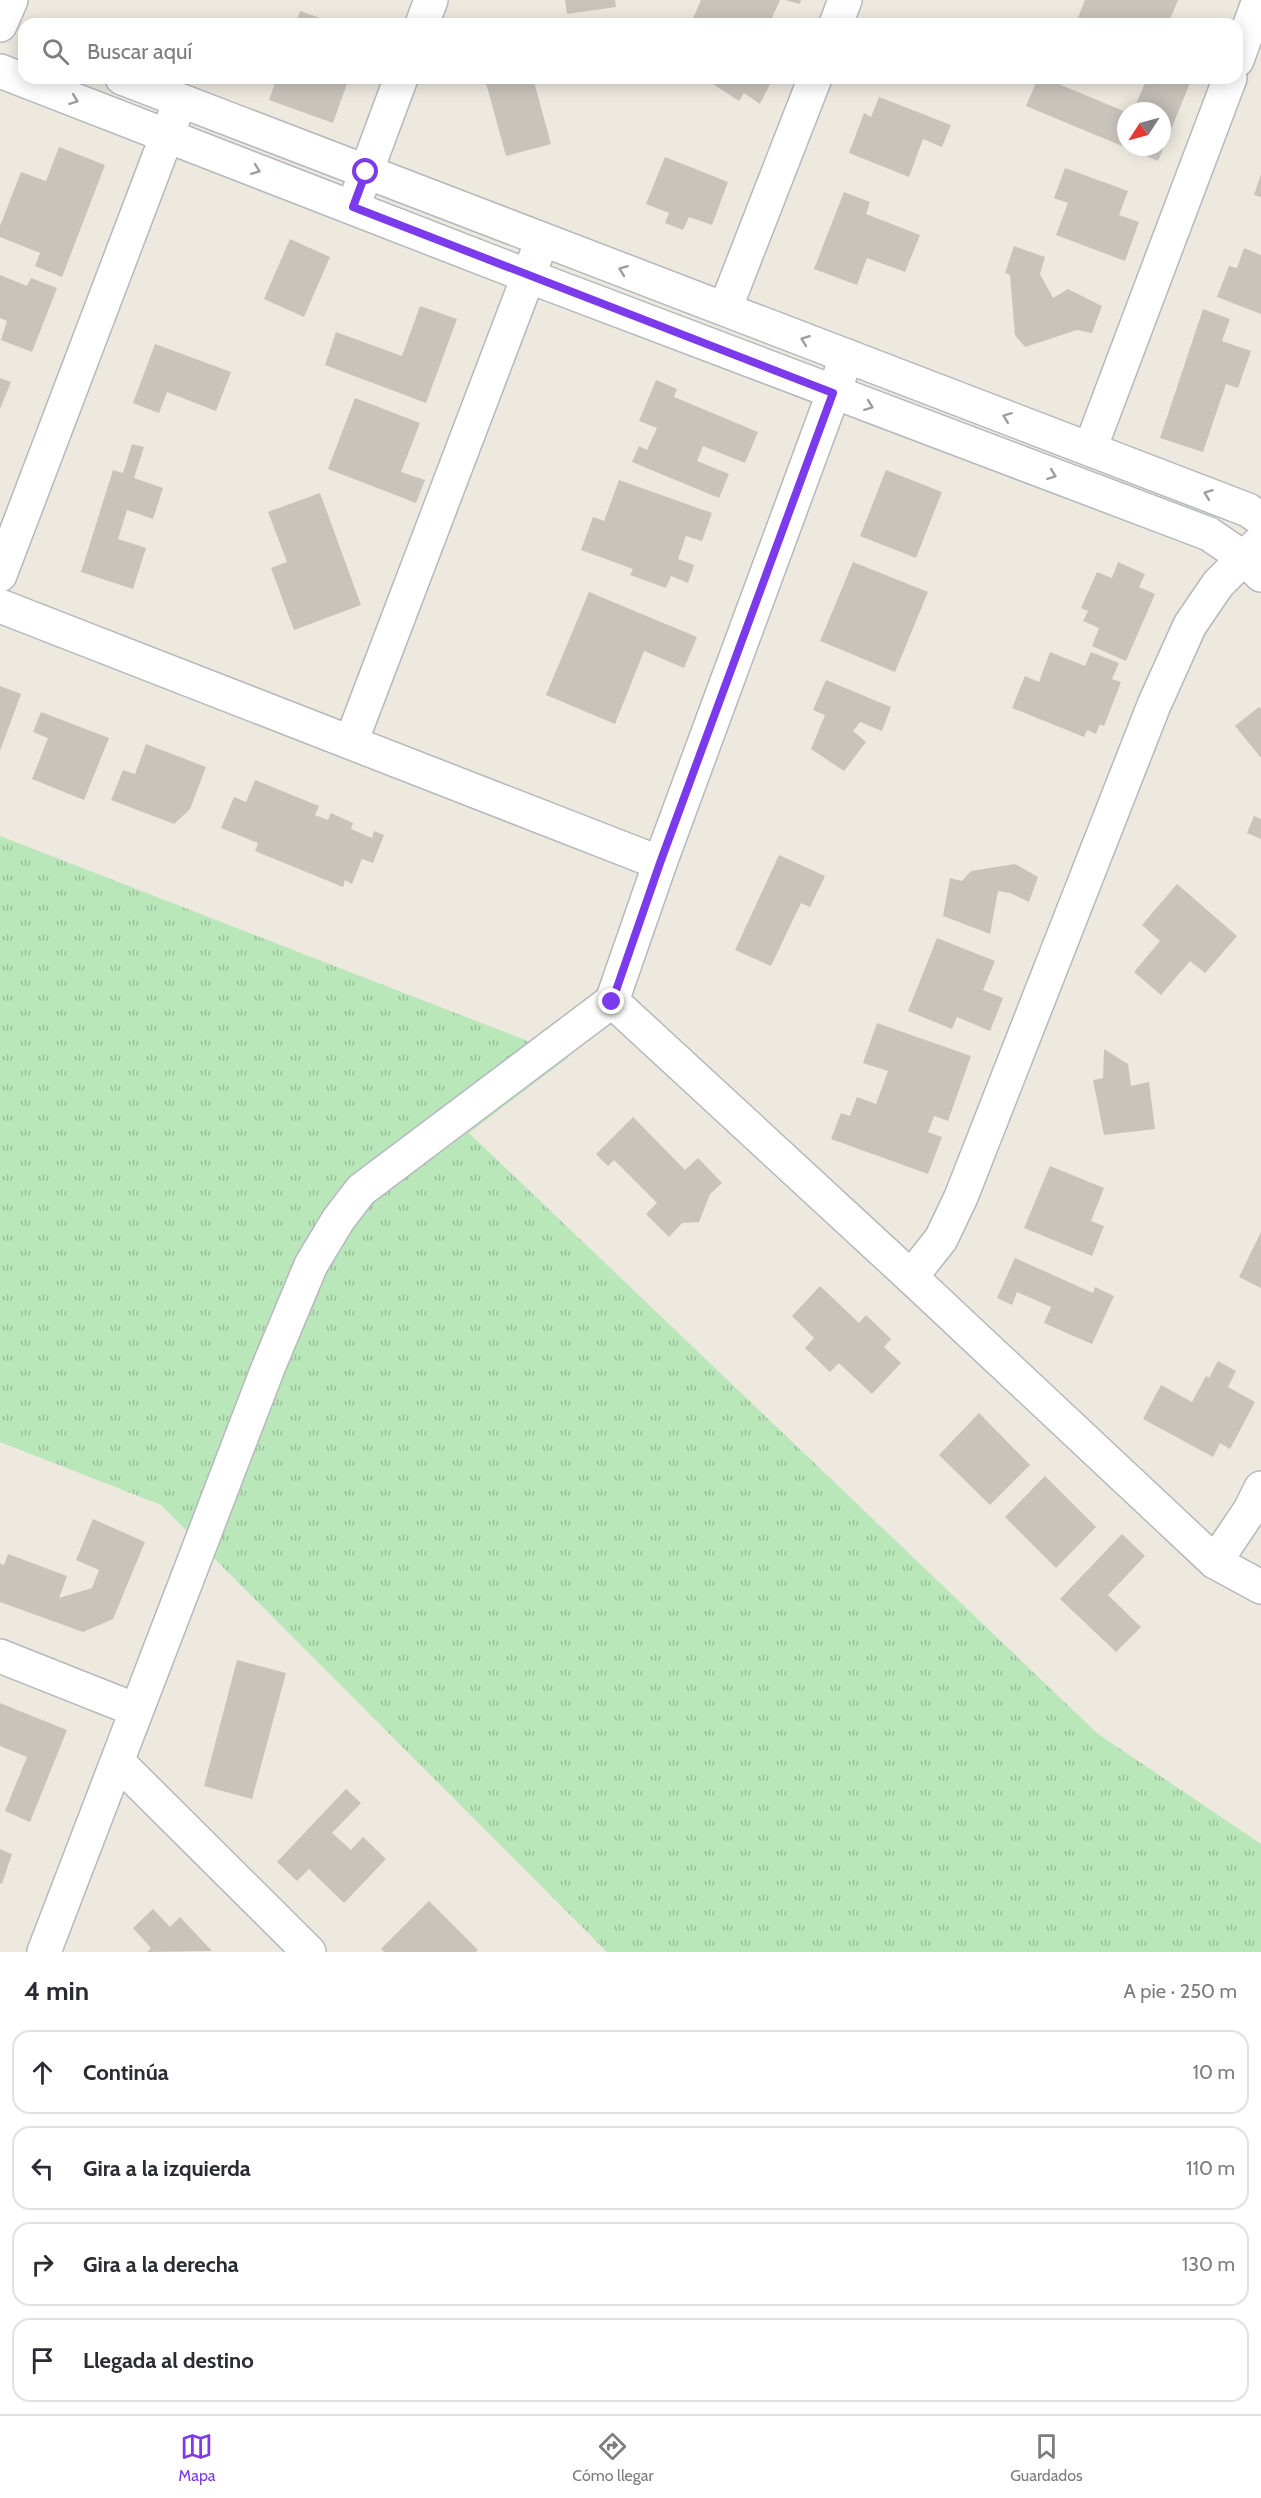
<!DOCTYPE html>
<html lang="es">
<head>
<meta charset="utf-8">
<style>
	:root { --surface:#fff; --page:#f2f2f3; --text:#2b2b33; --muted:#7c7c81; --line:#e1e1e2; --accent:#7c3aed }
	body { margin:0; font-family:Cabin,sans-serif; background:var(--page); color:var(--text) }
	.compass { position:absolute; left:1117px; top:102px; width:54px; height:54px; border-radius:50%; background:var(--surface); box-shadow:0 3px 15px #0003; rotate:234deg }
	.stop { position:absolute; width:18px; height:18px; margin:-14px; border:4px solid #7c3aed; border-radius:50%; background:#fff }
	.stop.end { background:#7c3aed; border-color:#fff; box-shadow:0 2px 6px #0008 }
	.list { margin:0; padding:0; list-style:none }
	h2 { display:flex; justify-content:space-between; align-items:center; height:78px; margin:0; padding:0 24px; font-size:26px }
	h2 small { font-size:20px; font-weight:400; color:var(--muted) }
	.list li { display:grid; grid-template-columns:39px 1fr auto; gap:18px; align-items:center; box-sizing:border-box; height:84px; margin:0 12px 12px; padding:0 12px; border:2px solid var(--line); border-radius:18px }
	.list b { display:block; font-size:22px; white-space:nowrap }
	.list em { font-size:20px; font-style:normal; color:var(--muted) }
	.icon { flex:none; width:33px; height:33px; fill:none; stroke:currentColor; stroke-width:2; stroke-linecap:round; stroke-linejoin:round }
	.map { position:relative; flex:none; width:1261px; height:1952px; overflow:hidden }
	.search { position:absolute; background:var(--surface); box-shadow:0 3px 15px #0003; left:18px; right:18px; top:18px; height:66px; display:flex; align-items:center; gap:15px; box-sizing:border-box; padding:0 21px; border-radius:18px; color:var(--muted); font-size:22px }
	.sheet { height:462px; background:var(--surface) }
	nav { display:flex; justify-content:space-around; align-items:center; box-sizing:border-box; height:84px; border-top:2px solid var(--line); background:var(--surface); font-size:16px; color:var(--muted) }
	nav a { display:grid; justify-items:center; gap:3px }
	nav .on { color:var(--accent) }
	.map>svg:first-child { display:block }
</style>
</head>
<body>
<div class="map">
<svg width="1261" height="1952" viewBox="0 0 1261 1952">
	<defs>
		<pattern id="grass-tufts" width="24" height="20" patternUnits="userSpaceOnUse" patternTransform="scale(1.5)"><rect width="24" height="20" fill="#bae7b9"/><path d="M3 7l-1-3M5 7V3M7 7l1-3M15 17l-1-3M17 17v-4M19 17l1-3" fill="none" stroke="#9abe9a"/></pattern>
	</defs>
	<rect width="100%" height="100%" fill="#ede9df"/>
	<path fill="url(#grass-tufts)" d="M 0,836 L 569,1057 L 469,1133 L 1098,1734 L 1261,1844 L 1261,1952 L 607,1952 L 161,1505 L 0,1442 Z"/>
	<g fill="#c8c4bc">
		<path d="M 565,0 L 615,0 L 616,7 L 567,14 Z"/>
		<path d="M 701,0 L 780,0 L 769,24 L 694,24 L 691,23 Z"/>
		<path d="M 785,0 L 801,0 L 800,4 Z"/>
		<path d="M 1085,0 L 1178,0 L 1168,24 L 1086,24 L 1077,20 Z"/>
		<path d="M 300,11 L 337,24 L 296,24 Z"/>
		<path d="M 277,78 L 349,78 L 333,123 L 269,100 Z"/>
		<path d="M 504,78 L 533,78 L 551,144 L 506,156 L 486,83 Z"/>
		<path d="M 712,78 L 773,78 L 760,104 L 744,93 L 739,101 L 710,82 Z"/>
		<path d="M 1038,78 L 1044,78 L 1126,112 L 1126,147 L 1162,147 L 1162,111 L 1133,111 L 1147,78 L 1192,78 L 1158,161 L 1026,106 Z"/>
		<path d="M 879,97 L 951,125 L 942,147 L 923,139 L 909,177 L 849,153 L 864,113 L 871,117 Z"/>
		<path d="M 59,147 L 105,165 L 62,277 L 35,266 L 40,253 L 0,237 L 0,226 L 21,172 L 46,181 Z"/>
		<path d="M 665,157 L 728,182 L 712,225 L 689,217 L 683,230 L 665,223 L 669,213 L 646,204 Z"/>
		<path d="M 1065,168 L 1128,191 L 1119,215 L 1139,222 L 1125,261 L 1056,235 L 1068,203 L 1054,198 Z"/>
		<path d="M 1261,174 L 1261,197 L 1254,195 Z"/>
		<path d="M 844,192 L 870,202 L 866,214 L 920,235 L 905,272 L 867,258 L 857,285 L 814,269 Z"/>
		<path d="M 290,239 L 330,257 L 304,317 L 264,299 Z"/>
		<path d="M 1014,246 L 1045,257 L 1040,274 L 1053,298 L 1068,289 L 1102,306 L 1092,333 L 1077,330 L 1025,347 L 1015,335 L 1010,275 L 1005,273 Z"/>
		<path d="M 1244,248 L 1261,255 L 1261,314 L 1217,297 L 1229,266 L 1237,268 Z"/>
		<path d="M 0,275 L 27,286 L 31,278 L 57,288 L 32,352 L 1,340 L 7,321 L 0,318 Z"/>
		<path d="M 420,306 L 457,319 L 426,403 L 325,365 L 336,332 L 402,356 Z"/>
		<path d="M 1203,309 L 1230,319 L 1222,341 L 1251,351 L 1238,388 L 1226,384 L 1203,452 L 1160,438 Z"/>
		<path d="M 155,344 L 231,372 L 216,411 L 167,392 L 159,413 L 133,403 Z"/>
		<path d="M 0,378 L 11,382 L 0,409 Z"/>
		<path d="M 656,380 L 677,389 L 674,397 L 758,432 L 745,463 L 703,446 L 697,461 L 729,474 L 719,498 L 632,462 L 639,446 L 647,450 L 657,428 L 639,421 Z"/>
		<path d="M 355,398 L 420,423 L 401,472 L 425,480 L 416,503 L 328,469 Z"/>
		<path d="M 132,444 L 144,447 L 134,478 L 163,488 L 153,519 L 127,510 L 118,539 L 146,548 L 133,589 L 81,572 L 113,470 L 123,473 Z"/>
		<path d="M 886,470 L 942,492 L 916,558 L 860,536 Z"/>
		<path d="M 619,480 L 712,513 L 702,541 L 686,536 L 678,559 L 694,565 L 688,583 L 671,576 L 666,588 L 630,575 L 633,569 L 581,550 L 593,517 L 604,521 Z"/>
		<path d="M 320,493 L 361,605 L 294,630 L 271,568 L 287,562 L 268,512 Z"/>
		<path d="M 853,562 L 928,592 L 895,672 L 820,641 Z"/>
		<path d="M 1118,562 L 1145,574 L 1139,587 L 1155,594 L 1126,661 L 1092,646 L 1099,628 L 1083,621 L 1088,611 L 1081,608 L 1097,572 L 1112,578 Z"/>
		<path d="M 589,592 L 697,637 L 684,668 L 644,651 L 615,724 L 546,695 Z"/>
		<path d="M 1050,652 L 1085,666 L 1091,652 L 1119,663 L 1112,679 L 1121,682 L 1104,726 L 1100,724 L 1096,734 L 1087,730 L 1084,737 L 1012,708 L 1025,676 L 1039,682 Z"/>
		<path d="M 826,680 L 891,707 L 882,731 L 860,722 L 853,731 L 866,742 L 844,771 L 811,749 L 825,715 L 813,710 Z"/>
		<path d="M 0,686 L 21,694 L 0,751 Z"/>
		<path d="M 1259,707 L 1261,709 L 1261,758 L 1235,726 Z"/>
		<path d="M 41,712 L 109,738 L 84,800 L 32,779 L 48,738 L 33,732 Z"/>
		<path d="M 146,744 L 206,767 L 190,809 L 174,824 L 111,800 L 123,770 L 135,774 Z"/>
		<path d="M 255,780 L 319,806 L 315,815 L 328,820 L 331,813 L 353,823 L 351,829 L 372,838 L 374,831 L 384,835 L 373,863 L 362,859 L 352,884 L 345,880 L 343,887 L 255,851 L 258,843 L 221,828 L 234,797 L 246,802 Z"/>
		<path d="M 1254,816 L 1261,819 L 1261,839 L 1247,833 Z"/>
		<path d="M 779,855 L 825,876 L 810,907 L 801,903 L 771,966 L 735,950 Z"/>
		<path d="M 1015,864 L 1038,877 L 1029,902 L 1010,893 L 998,891 L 990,934 L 943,916 L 950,878 L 962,881 L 971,871 Z"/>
		<path d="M 1177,884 L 1237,936 L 1205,973 L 1190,961 L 1161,995 L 1134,972 L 1160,941 L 1142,925 Z"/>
		<path d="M 937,938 L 995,961 L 983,990 L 1003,998 L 990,1031 L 957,1017 L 952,1029 L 908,1011 Z"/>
		<path d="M 877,1023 L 971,1056 L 948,1121 L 934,1116 L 928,1132 L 942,1137 L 928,1174 L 831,1139 L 841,1113 L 850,1116 L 857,1097 L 876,1104 L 888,1071 L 863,1063 Z"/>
		<path d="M 1104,1049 L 1128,1064 L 1131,1086 L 1149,1082 L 1155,1129 L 1104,1135 L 1093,1080 L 1103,1078 Z"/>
		<path d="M 633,1117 L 685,1170 L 698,1158 L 722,1183 L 710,1194 L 699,1222 L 682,1223 L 669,1237 L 646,1214 L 657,1203 L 614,1160 L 608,1166 L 596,1154 Z"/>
		<path d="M 1050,1166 L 1104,1188 L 1091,1221 L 1104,1226 L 1092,1256 L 1024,1228 Z"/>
		<path d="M 1261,1232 L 1261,1288 L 1239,1277 Z"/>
		<path d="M 1015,1258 L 1093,1293 L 1095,1287 L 1114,1296 L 1092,1344 L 1044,1323 L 1051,1307 L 1017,1292 L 1012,1305 L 997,1298 Z"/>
		<path d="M 820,1286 L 859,1323 L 866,1315 L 891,1339 L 884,1347 L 901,1363 L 872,1394 L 839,1363 L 830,1372 L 805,1348 L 814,1338 L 792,1316 Z"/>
		<path d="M 1218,1361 L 1236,1371 L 1228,1387 L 1255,1402 L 1230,1449 L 1220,1443 L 1213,1457 L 1143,1419 L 1161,1385 L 1192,1402 L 1206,1376 L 1209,1378 Z"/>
		<path d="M 979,1413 L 1030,1465 L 990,1505 L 939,1455 Z"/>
		<path d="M 1045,1476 L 1096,1527 L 1056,1568 L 1005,1517 Z"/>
		<path d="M 93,1519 L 145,1542 L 113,1619 L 83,1632 L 0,1602 L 0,1563 L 4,1565 L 8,1554 L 67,1576 L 59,1598 L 92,1588 L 99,1570 L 76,1560 Z"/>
		<path d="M 1122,1534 L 1145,1556 L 1108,1595 L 1141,1627 L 1116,1652 L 1060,1599 Z"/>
		<path d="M 237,1660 L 286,1673 L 252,1799 L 204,1786 Z"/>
		<path d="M 0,1703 L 67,1730 L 30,1822 L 5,1811 L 27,1757 L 0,1746 Z"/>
		<path d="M 346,1789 L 361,1803 L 332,1833 L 351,1850 L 363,1837 L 386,1859 L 344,1903 L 309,1869 L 297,1881 L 277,1862 Z"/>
		<path d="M 0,1849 L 12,1854 L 2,1884 L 0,1883 Z"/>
		<path d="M 429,1901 L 478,1950 L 476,1952 L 384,1952 L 381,1949 Z"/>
		<path d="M 153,1909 L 170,1927 L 180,1917 L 212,1951 L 147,1952 L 151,1948 L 133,1928 Z"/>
	</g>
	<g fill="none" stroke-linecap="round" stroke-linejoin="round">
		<defs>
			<g id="minor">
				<path d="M 422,24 L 431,0"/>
				<path d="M 836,24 L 845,0"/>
				<path d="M 0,25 L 11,0"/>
				<path d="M 1237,60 L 1259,0"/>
				<path d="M 0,71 L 528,276 L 1209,534 L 1244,558 L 1261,575"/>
				<path d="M 122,78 L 1248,510 L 1261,519"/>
				<path d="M 359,191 L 401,78"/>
				<path d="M 725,309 L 815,78"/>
				<path d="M 1090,449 L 1230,78"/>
				<path d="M 0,575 L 174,117"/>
				<path d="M 0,606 L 660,863"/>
				<path d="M 351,742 L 536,256"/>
				<path d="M 612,1001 L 911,1277 L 1215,1562 L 1261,1587"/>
				<path d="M 911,1277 L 941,1239 L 961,1197 L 1154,705 L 1190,625 L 1218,584 L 1258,544"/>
				<path d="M 1215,1562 L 1250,1510 L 1261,1488"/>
				<path d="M 0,1656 L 136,1710"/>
				<path d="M 118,1762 L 309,1952"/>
				<path d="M 44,1952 L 268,1368 L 311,1265 L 338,1220 L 361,1190 L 612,1001 L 660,863 L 847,356"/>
			</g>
		</defs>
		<use href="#minor" stroke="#b5b8bd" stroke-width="36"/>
		<use href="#minor" stroke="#fff" stroke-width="33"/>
	</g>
	<defs><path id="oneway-chevron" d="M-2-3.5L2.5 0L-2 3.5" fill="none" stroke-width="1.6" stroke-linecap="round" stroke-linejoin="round" transform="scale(1.5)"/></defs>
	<g stroke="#9b9ea1">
		<use href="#oneway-chevron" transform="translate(74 100) rotate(21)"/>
		<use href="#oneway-chevron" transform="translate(256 170) rotate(21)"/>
		<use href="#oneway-chevron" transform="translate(623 270) rotate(-159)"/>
		<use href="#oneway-chevron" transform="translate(805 340) rotate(-159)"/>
		<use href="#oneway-chevron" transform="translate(869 406) rotate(21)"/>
		<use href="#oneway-chevron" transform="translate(1007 417) rotate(-159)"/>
		<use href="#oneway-chevron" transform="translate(1052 475) rotate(21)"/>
		<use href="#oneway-chevron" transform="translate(1208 494) rotate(-159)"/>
	</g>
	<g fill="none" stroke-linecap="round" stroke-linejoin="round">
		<path stroke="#7c3aed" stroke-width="8" d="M 366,172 L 353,207 L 833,393 L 660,863 L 612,1002"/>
	</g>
</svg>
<svg class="compass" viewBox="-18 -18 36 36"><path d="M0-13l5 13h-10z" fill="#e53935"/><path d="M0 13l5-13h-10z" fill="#7c7c81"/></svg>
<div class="stop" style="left:366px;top:172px"></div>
<div class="stop end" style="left:612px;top:1002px"></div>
<div class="search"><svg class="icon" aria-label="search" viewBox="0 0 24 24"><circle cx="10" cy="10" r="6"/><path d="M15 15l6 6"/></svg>Buscar aquí</div>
</div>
<section class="sheet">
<h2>4 min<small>A pie · 250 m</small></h2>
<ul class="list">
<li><svg class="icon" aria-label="ahead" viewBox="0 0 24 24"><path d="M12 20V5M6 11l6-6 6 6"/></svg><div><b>Continúa</b></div><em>10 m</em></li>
<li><svg class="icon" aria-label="left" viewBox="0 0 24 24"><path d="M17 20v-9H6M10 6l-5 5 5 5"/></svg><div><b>Gira a la izquierda</b></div><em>110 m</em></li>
<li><svg class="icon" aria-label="right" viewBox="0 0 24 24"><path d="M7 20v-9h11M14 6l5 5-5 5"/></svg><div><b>Gira a la derecha</b></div><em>130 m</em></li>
<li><svg class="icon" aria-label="arrive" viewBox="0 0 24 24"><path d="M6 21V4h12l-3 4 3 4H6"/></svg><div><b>Llegada al destino</b></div></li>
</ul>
</section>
<nav>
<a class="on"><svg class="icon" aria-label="map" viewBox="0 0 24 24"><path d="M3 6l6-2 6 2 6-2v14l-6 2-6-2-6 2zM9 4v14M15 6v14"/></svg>Mapa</a>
<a><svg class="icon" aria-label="directions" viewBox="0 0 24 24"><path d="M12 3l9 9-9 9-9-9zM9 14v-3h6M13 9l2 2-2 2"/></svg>Cómo llegar</a>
<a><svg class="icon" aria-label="saved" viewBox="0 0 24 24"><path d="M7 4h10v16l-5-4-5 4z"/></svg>Guardados</a>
</nav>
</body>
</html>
